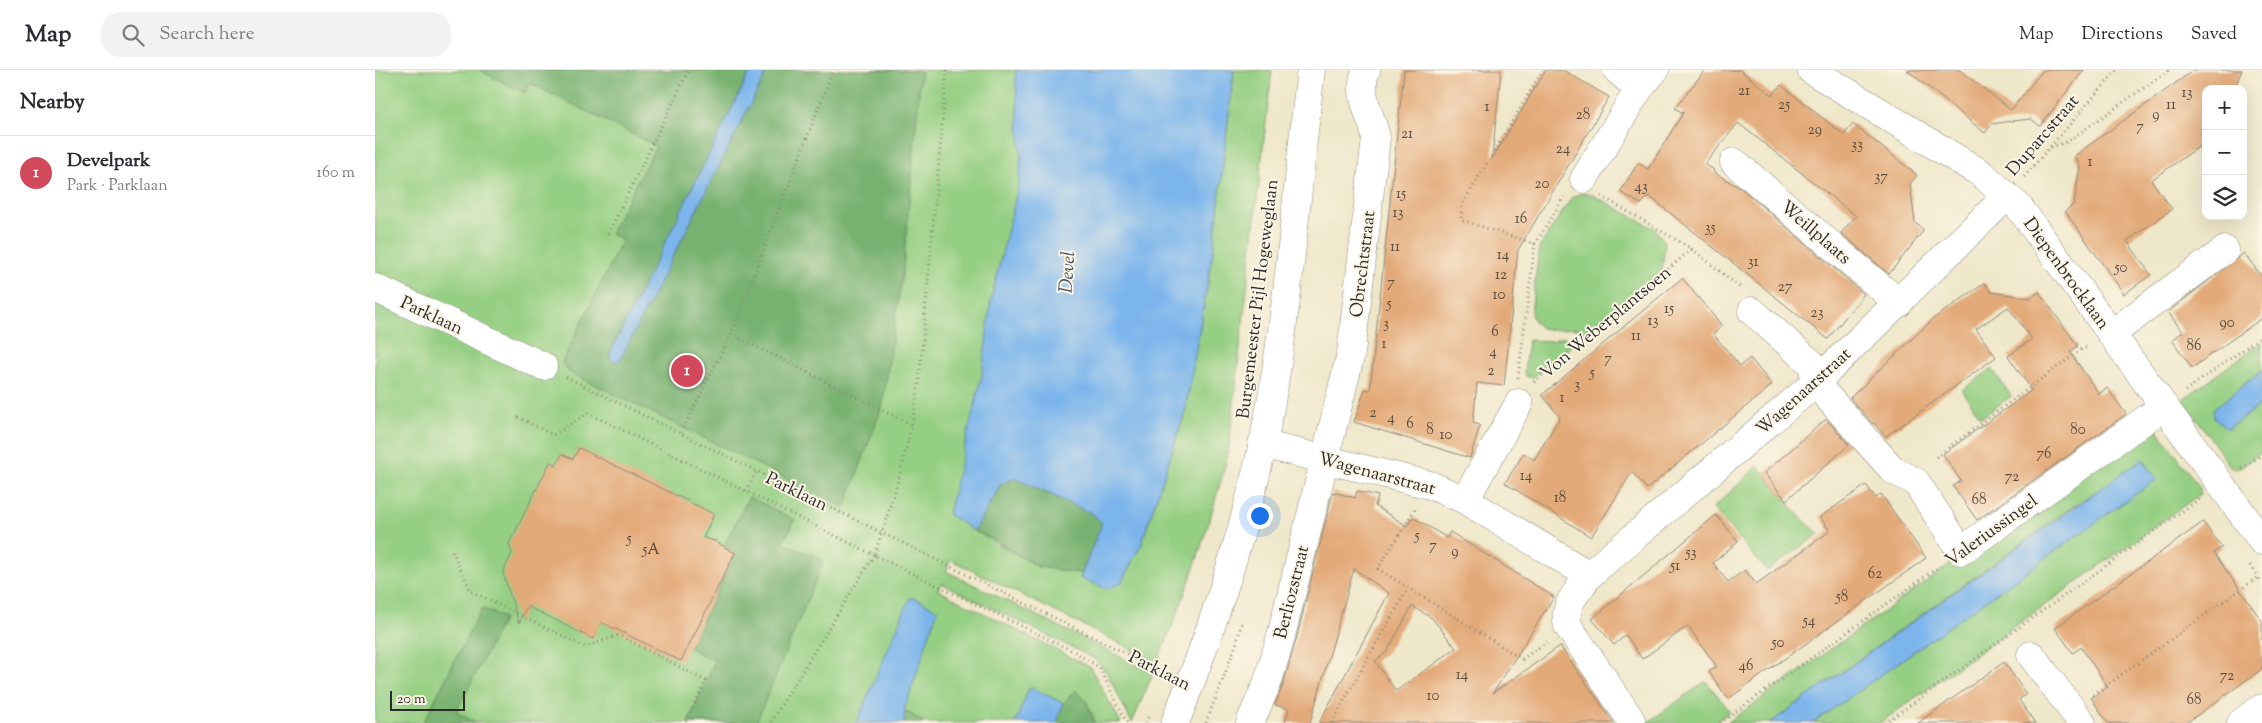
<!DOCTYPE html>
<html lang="en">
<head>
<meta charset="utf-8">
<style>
	:root { --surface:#fff; --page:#f2f2f3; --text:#2b2b33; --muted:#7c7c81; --line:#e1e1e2; --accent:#d1495b }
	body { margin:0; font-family:"Sorts Mill Goudy",serif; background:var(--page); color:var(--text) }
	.controls { position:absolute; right:15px; top:15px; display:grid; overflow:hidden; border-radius:10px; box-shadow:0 5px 20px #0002 }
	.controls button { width:45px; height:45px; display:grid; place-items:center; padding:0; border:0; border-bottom:1px solid var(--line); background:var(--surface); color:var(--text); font:25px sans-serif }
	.scale { position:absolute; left:15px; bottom:12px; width:75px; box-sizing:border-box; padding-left:5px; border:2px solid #2b2b2b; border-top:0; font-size:14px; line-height:18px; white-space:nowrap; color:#2b2b2b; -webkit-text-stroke:4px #fcf5e5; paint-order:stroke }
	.you { position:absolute; left:884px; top:445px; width:18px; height:18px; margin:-12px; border:4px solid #fff; border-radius:50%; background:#1a73e8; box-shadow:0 0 0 8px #1a73e833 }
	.badge { display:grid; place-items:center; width:32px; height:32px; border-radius:50%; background:var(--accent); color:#fff; font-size:16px; font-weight:700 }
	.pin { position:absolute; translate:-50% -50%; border:2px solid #fff; box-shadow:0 1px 5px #0006 }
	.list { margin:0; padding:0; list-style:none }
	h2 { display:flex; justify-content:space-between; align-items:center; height:65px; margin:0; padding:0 20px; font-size:21px }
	h2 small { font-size:16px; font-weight:400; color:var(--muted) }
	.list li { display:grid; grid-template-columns:32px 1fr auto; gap:15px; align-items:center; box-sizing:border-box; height:75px; padding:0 20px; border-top:1px solid var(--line) }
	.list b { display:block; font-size:19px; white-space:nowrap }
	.list p { margin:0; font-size:16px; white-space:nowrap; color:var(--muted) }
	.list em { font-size:16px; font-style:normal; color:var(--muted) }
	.icon { flex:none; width:28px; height:28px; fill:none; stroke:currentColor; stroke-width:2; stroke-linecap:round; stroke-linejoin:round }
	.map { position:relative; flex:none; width:1887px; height:653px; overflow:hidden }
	header { display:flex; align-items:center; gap:30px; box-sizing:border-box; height:70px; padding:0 25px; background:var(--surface); border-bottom:1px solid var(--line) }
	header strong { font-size:24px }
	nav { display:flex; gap:28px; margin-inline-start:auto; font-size:18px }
	.search { width:350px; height:45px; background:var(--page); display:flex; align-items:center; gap:12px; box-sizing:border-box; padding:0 18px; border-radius:20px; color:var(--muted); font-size:19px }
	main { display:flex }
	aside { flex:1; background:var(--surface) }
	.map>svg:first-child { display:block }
</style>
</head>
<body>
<header>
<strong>Map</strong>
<div class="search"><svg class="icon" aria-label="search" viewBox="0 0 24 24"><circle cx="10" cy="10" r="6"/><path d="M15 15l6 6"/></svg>Search here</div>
<nav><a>Map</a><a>Directions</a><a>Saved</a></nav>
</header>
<main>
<aside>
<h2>Nearby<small></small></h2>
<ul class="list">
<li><span class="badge">1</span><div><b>Develpark</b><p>Park · Parklaan</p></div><em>160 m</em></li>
</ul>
</aside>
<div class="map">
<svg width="1887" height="653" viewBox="0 0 1887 653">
	<rect width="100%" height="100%" fill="#fcf5e5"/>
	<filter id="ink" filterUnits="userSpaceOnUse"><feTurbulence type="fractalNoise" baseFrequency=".02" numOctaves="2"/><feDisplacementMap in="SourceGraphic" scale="10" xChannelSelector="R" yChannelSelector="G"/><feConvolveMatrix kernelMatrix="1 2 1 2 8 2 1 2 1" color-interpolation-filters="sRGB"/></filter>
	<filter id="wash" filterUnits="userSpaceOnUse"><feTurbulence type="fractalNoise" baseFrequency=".0096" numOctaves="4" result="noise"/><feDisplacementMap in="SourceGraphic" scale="20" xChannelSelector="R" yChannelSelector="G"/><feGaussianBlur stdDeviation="1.12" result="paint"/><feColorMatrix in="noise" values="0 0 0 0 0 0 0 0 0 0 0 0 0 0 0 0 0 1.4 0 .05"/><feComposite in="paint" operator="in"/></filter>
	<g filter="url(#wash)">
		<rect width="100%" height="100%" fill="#efe7c9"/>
		<g fill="#95cf83" stroke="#607d57">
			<path d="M 0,0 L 654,0 L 647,105 L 590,455 L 663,497 L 707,503 L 705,507 L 766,475 L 810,342 L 838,182 L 859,0 L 897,0 L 853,383 C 835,454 812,525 782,592 L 576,490 L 571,501 L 778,603 L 757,653 L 732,603 L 720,589 L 566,513 L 563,520 L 715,597 L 746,653 L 719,653 L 719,647 L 701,620 L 688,633 L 657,618 L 654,619 L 640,653 L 550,653 L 530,641 L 530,638 L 507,653 L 0,653 Z"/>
			<path d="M 1207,123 L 1218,125 L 1280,159 L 1290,172 L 1287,201 L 1212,263 C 1192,249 1166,275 1156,243 L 1164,178 L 1197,127 Z"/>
			<path d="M 1190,267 L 1195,272 L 1195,278 L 1157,308 L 1151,306 L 1149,302 L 1153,270 L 1177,271 Z"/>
			<path d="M 1887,272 L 1887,301 L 1863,318 L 1853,359 L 1887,334 L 1887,381 L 1866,397 L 1857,399 L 1808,329 Z"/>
			<path d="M 1617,299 L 1636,326 L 1606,348 L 1587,320 Z"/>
			<path d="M 1779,355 L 1825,418 L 1825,424 L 1505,653 L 1438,653 L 1781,409 L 1769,390 L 1703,433 L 1395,653 L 1352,653 L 1607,472 Z"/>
			<path d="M 1383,396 L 1424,446 L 1444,464 L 1392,501 L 1338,438 Z"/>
			<path d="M 1331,611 L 1354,640 L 1353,643 L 1339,653 L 1272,653 Z"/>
		</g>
		<g fill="#78b271" stroke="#526e4e">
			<path d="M 104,0 L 376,0 L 235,283 L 235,288 L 245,290 L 393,0 L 546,0 L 528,200 L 507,337 L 470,437 L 194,302 L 187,293 L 247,170 L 235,163 L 281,76 L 155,13 L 150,23 Z"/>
			<path d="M 639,408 L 718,444 L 727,453 L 707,503 L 663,497 L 621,471 L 599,461 L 626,414 Z"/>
			<path d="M 374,427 L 420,450 L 408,473 L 449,490 L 381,653 L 313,653 L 340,591 L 314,578 L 361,483 L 349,475 Z"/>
			<path d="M 107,538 L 129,548 L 81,642 L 102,653 L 48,653 Z"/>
			<path d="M 701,620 L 712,632 L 719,653 L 682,653 L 688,633 Z"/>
			<path d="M 530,641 L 550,653 L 529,653 Z"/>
		</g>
		<g fill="#7bb5ec" stroke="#53708c">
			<path d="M 376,0 L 393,0 L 245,290 L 239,291 L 235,288 L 235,283 Z"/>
			<path d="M 640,0 L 859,0 L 838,182 L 810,342 L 766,475 L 746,513 L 732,519 L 705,508 L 727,453 L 718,444 L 639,408 L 626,414 L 599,461 L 573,444 L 607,305 L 616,230 L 644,113 L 646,85 Z"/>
			<path d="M 1887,301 L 1887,334 L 1852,359 L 1839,347 L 1838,339 Z"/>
			<path d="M 1767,389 L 1782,409 L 1438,653 L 1395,653 Z"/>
			<path d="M 535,528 L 539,528 L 563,540 L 562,542 L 530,638 L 529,653 L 481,653 Z"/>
			<path d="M 657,618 L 688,633 L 682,653 L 640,653 L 654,619 Z"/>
		</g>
		<g id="blocks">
			<g fill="#e3aa79" fill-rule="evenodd">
				<path d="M 1029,0 L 1126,0 L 1117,89 L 1171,0 L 1188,0 L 1234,27 L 1143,180 L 1129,316 L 1102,313 L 1098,353 L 1105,355 L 1095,388 L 979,352 L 990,319 L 995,320 Z"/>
				<path d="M 1330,0 L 1365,0 L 1397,25 L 1406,15 L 1469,65 L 1478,54 L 1542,105 L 1535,114 L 1540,153 L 1549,160 L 1514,204 L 1466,163 L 1481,146 L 1363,53 L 1330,94 L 1339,100 L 1338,102 L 1367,119 L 1489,224 L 1453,269 L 1274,126 L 1266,134 L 1245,122 L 1263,93 L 1273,99 L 1308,43 L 1300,38 Z"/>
				<path d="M 1532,0 L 1585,0 L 1636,40 L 1668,0 L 1709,0 L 1665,56 L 1656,49 L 1636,51 L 1617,54 L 1610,63 Z"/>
				<path d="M 1819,0 L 1867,0 L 1859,19 L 1831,19 L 1831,72 L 1776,110 L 1797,139 L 1752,171 L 1776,205 L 1749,224 L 1690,141 L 1699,134 L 1702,115 L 1705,95 L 1699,86 Z"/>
				<path d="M 1869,183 L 1887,207 L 1887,248 L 1817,298 L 1797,270 L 1808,262 L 1793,242 Z"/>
				<path d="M 1307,208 L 1347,256 L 1338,264 L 1365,296 L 1375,288 L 1397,315 L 1272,419 L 1257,402 L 1216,467 L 1130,413 L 1149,383 L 1159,390 L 1185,347 L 1167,325 Z"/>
				<path d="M 1610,213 L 1616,222 L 1655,228 L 1664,222 L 1703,276 L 1695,282 L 1724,324 L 1732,318 L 1751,344 L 1602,450 L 1578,416 L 1586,411 L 1568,384 L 1657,320 L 1633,286 L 1657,269 L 1633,237 L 1601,259 L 1621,287 L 1510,367 L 1499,353 L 1498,354 L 1475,328 L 1559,248 Z"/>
				<path d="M 1451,349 L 1474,375 L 1411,430 L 1389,403 Z"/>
				<path d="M 204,378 L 339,444 L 328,468 L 340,471 L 360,483 L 306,591 L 226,552 L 218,569 L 152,536 L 144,553 L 128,503 L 137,483 L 134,474 L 175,392 L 181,395 L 187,384 L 198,389 Z"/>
				<path d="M 1491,415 L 1501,428 L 1506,424 L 1551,488 L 1353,629 L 1334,602 L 1342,597 L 1313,556 L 1267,589 L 1251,565 L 1239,575 L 1217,549 L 1341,445 L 1363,471 L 1338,493 L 1353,512 L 1370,500 L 1381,514 L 1455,461 L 1445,447 Z"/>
				<path d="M 982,421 L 1003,426 L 1000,436 L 1032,456 L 1038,447 L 1072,468 L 1075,462 L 1179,527 L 1118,623 L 1185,576 L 1239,653 L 944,653 L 1014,523 L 979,499 L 935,653 L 910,653 L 914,639 L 900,635 L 908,615 L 921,570 L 958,422 L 980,428 ZM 1037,536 L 1057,548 L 1081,578 L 1021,621 L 1000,591 L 1012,582 Z"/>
				<path d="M 1828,452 L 1847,477 L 1839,483 L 1887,551 L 1887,599 L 1811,653 L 1733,653 L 1716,628 L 1733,617 L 1706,577 L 1698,583 L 1680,558 Z"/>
				<path d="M 1629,592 L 1651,624 L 1644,630 L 1660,653 L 1543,653 Z"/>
			</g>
		</g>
	</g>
	<g filter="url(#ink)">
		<use href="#blocks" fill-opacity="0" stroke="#8d897a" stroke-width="1"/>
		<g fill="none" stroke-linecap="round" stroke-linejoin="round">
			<defs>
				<g id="minor">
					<path d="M 1242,0 L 1264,19"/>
					<path d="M 1436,0 L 1607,104 L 1644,137 L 1887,471"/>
					<path d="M 1359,92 L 1524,233"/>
					<path d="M 1209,109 L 1264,19 L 1280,0"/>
					<path d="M 0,218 L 168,296"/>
					<path d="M 1377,241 L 1438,295 L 1440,313 L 1518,400 L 1541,412 L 1586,481 L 1788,337"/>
					<path d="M 1736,264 L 1850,180"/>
					<path d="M 887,374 L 1055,415 L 1090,430 L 1214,505"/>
					<path d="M 1090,430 L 1144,333"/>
					<path d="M 1656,585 L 1707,653"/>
					<path d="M 1256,650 L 1193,556 C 1187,535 1203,522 1214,505 L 1440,313 L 1632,126"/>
					<path d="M 875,653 L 893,611 L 906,566 L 976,283 L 1001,68 C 997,45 981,25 991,0"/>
					<path d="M 1866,653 L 1887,638"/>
				</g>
				<path id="major" d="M 800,653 C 840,551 875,447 895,338 C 915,226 922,113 936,0"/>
			</defs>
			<use href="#minor" stroke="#8d897a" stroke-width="29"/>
			<use href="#major" stroke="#8d897a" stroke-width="29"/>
			<g stroke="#8d897a" stroke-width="3" stroke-dasharray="1 4" stroke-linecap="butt">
				<path d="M 572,0 L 544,312 C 537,360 526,406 510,452 C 506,463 504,474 499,485 L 700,582 L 724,597 L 752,653"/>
				<path d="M 1676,77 L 1692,72 L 1794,0"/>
				<path d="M 1649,107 L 1742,0"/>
				<path d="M 1226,126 L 1317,179 L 1367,219"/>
				<path d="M 233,164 L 314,0"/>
				<path d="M 1160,174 L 1086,150 L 1087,135 L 1168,0"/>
				<path d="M 356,264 L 537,355"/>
				<path d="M 191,307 L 791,603"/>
				<path d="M 1143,308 L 1160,174 L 1189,127"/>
				<path d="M 1159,312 L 1317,179"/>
				<path d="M 1810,321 L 1887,266"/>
				<path d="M 143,347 L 178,365 L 213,343 L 499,485 L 395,653"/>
				<path d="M 306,363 L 356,264 L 458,0"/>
				<path d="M 1561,387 L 1708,278 L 1714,277"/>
				<path d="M 1867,399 L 1887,384"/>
				<path d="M 371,421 L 382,401"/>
				<path d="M 1040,439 L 1003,499 L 1147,589 L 1172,572"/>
				<path d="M 77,481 L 96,521 L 210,577 L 244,565 L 331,611 L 310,653"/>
				<path d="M 1875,495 L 1883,507"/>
				<path d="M 1718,625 L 1883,507 L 1887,512"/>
				<path d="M 771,653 L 774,645"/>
				<path d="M 831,653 L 861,575 L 867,552"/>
				<path d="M 957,653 C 981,607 1008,563 1033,518"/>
				<path d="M 1345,653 L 1565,496"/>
				<path d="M 1510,653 L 1826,428"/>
			</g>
			<use href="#minor" stroke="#fff" stroke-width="28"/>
			<use href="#major" stroke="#fff" stroke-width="28"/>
		</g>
	</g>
	<g text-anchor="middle" stroke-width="4" stroke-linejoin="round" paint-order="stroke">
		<g font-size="15" fill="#594b3e">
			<text x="1369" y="25">21</text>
			<text x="1812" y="27">13</text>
			<text x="1409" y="39">25</text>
			<text x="1796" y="39">11</text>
			<text x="1112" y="41">1</text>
			<text x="1208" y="49">28</text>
			<text x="1781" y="49">9</text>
			<text x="1765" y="61">7</text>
			<text x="1440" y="64">29</text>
			<text x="1032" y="68">21</text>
			<text x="1482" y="79">33</text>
			<text x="1188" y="83">24</text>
			<text x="1715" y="96">1</text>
			<text x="1506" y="111">37</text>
			<text x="1167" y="118">20</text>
			<text x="1266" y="121">43</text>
			<text x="1026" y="128">15</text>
			<text x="1023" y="147">13</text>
			<text x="1146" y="153">16</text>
			<text x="1335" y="162">35</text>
			<text x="1020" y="181">11</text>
			<text x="1128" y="189">14</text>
			<text x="1378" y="196">31</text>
			<text x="1746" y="202">50</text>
			<text x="1126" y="209">12</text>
			<text x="1016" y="217">7</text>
			<text x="1410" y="221">27</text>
			<text x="1124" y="229">10</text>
			<text x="1014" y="238">5</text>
			<text x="1294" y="243">15</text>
			<text x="1442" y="247">23</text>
			<text x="1278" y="255">13</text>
			<text x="1852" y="257">90</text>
			<text x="1011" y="258">3</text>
			<text x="1120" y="266">6</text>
			<text x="1261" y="270">11</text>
			<text x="1009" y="278">1</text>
			<text x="1819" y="280">86</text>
			<text x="1118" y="286">4</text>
			<text x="1233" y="293">7</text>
			<text x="1116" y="305">2</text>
			<text x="1217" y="307">5</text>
			<text x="1202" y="319">3</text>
			<text x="1187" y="332">1</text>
			<text x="998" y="347">2</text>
			<text x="1016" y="352">4</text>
			<text x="1035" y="358">6</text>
			<text x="1055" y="364">8</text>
			<text x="1703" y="364">80</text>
			<text x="1071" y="369">10</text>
			<text x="1669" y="388">76</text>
			<text x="1151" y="410">14</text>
			<text x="1637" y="411">72</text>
			<text x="1185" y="432">18</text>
			<text x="1604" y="434">68</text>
			<text x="1042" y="470">5</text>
			<text x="254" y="473">5</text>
			<text x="1058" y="480">7</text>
			<text x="276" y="484">5A</text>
			<text x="1080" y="486">9</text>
			<text x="1316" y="487">53</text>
			<text x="1300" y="500">51</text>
			<text x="1500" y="508">62</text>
			<text x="1467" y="531">58</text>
			<text x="1434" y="555">54</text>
			<text x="1403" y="577">50</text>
			<text x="1371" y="600">46</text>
			<text x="1087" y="609">14</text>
			<text x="1852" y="610">72</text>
			<text x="1058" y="630">10</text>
			<text x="1819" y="634">68</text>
		</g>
		<g font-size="18" fill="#2b2b2b" stroke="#fcf5e5">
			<text transform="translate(1667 65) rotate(-49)" y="6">Duparcstraat</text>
			<text transform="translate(1441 162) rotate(41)" y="6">Weillplaats</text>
			<text transform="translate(987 194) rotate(-83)" y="6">Obrechtstraat</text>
			<text transform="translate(1692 203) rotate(54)" y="6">Diepenbrocklaan</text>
			<text transform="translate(882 229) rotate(-83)" y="6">Burgemeester Pijl Hogeweglaan</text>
			<text transform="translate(57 245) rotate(25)" y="6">Parklaan</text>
			<text transform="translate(1230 252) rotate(-40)" y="6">Von Weberplantsoen</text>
			<text transform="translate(1428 321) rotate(-42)" y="6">Wagenaarstraat</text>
			<text transform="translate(1002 403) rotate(15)" y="6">Wagenaarstraat</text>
			<text transform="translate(422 421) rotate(26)" y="6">Parklaan</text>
			<text transform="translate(1616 460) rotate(-36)" y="6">Valeriussingel</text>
			<text transform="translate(916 522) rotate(-76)" y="6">Berliozstraat</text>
			<text transform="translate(785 600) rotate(27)" y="6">Parklaan</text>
		</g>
		<g font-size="19" font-style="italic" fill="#435465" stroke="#fcf5e5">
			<text transform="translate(691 202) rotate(-86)" y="7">Devel</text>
		</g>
	</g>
</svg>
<div class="controls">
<button>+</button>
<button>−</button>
<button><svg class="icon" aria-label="layers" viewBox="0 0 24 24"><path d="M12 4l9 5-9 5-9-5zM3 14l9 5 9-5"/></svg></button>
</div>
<div class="scale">20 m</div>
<div class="you"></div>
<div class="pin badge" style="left:312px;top:301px">1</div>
</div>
</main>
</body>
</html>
